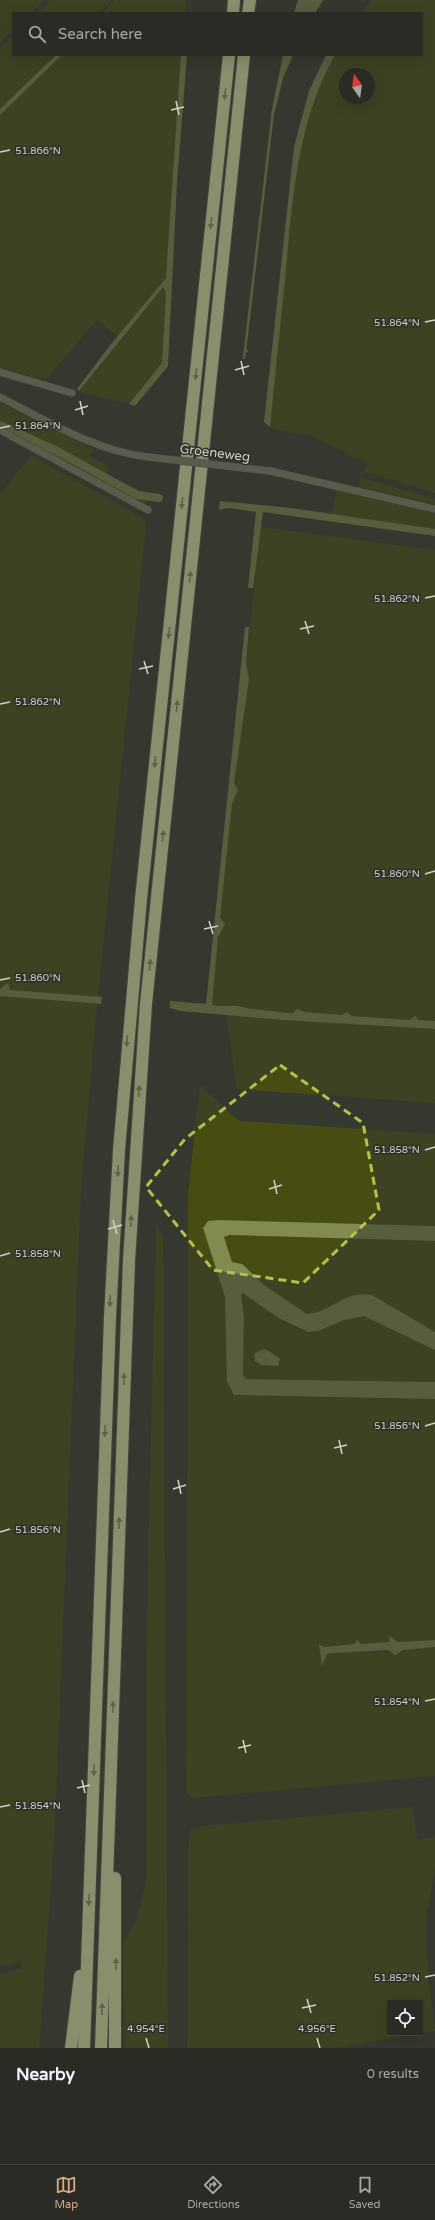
<!DOCTYPE html>
<html lang="en">
<head>
<meta charset="utf-8">
<style>
	:root { --surface:#292b24; --page:#353731; --text:#f1f3f6; --muted:#a5a7a6; --line:#454741; --accent:#d6ab8b }
	body { margin:0; font-family:"Varela Round",sans-serif; background:var(--page); color:var(--text) }
	.controls { position:absolute; right:12px; bottom:12px; display:grid; overflow:hidden; border-radius:0px; box-shadow:0 4px 16px #0002 }
	.controls button { width:36px; height:36px; display:grid; place-items:center; padding:0; border:0; border-bottom:1px solid var(--line); background:var(--surface); color:var(--text); font:20px sans-serif }
	.compass { position:absolute; left:339px; top:68px; width:36px; height:36px; border-radius:50%; background:var(--surface); box-shadow:0 4px 16px #0002; rotate:346deg }
	.list { margin:0; padding:0; list-style:none }
	h2 { display:flex; justify-content:space-between; align-items:center; height:52px; margin:0; padding:0 16px; font-size:17px }
	h2 small { font-size:13px; font-weight:400; color:var(--muted) }
	.icon { flex:none; width:22px; height:22px; fill:none; stroke:currentColor; stroke-width:2; stroke-linecap:round; stroke-linejoin:round }
	.map { position:relative; flex:none; width:435px; height:2048px; overflow:hidden }
	.search { position:absolute; background:var(--surface); box-shadow:0 4px 16px #0002; left:12px; right:12px; top:12px; height:44px; display:flex; align-items:center; gap:10px; box-sizing:border-box; padding:0 14px; border-radius:0px; color:var(--muted); font-size:15px }
	.sheet { height:116px; background:var(--surface) }
	nav { display:flex; justify-content:space-around; align-items:center; box-sizing:border-box; height:56px; border-top:1px solid var(--line); background:var(--surface); font-size:11px; color:var(--muted) }
	nav a { display:grid; justify-items:center; gap:2px }
	nav .on { color:var(--accent) }
	.map>svg:first-child { display:block }
</style>
</head>
<body>
<div class="map">
<svg width="435" height="2048" viewBox="0 0 435 2048">
	<rect width="100%" height="100%" fill="#373930"/>
	<g fill="#474d12" fill-rule="evenodd">
		<path d="M 0,0 L 44,0 L 31,13 L 13,13 L 13,30 L 0,42 Z"/>
		<path d="M 50,0 L 112,0 L 99,13 L 37,13 Z"/>
		<path d="M 115,0 L 186,0 L 185,13 L 103,13 Z"/>
		<path d="M 372,0 L 435,0 L 435,493 L 364,471 L 368,463 L 307,434 L 297,434 L 270,427 C 275,374 281,322 286,269 C 294,196 298,121 335,55 L 422,55 L 422,13 L 361,13 ZM 345,74 L 369,74 L 369,98 L 345,98 Z"/>
		<path d="M 13,36 L 13,55 L 56,55 L 0,109 L 0,48 Z"/>
		<path d="M 62,55 L 181,55 L 168,273 L 162,283 L 118,337 L 97,320 L 45,380 L 0,367 L 0,115 Z"/>
		<path d="M 162,287 L 166,293 L 162,363 L 129,404 L 79,391 Z"/>
		<path d="M 0,403 L 94,450 L 90,456 L 107,466 L 108,475 L 148,494 L 146,506 L 0,428 Z"/>
		<path d="M 31,456 L 143,518 L 146,523 L 98,997 L 0,989 L 0,494 Z"/>
		<path d="M 361,478 L 435,499 L 435,504 L 358,487 Z"/>
		<path d="M 337,490 L 435,512 L 435,529 L 331,515 Z"/>
		<path d="M 260,527 L 435,550 L 435,1021 L 419,1020 L 415,1016 L 410,1020 L 352,1016 L 347,1012 L 342,1015 L 305,1012 L 301,1010 L 287,1013 L 246,1008 C 240,1005 221,1006 212,1005 L 218,937 L 225,924 L 220,919 L 232,804 L 238,790 L 234,783 L 249,679 L 246,663 Z"/>
		<path d="M 0,996 L 97,1004 L 81,1189 L 54,1843 L 39,2048 L 0,2048 L 0,1975 L 22,1968 L 20,1961 L 0,1967 Z"/>
		<path d="M 226,1015 L 282,1020 L 435,1029 L 435,1103 L 237,1089 Z"/>
		<path d="M 200,1085 L 234,1117 L 241,1121 L 435,1134 L 435,1226 L 218,1220 L 202,1226 L 225,1297 L 227,1382 L 231,1392 L 240,1396 L 435,1399 L 435,1640 L 397,1642 L 390,1636 L 389,1642 L 361,1644 L 357,1641 L 355,1644 C 343,1646 329,1650 319,1644 L 322,1665 L 327,1654 L 354,1651 L 391,1652 L 412,1648 L 435,1647 L 435,1776 L 192,1798 L 186,1792 L 188,1195 Z"/>
		<path d="M 156,1224 L 163,1237 L 168,2048 L 125,2048 L 123,1944 L 137,1919 L 146,1883 L 146,1654 Z"/>
		<path d="M 225,1235 L 435,1241 L 435,1332 L 372,1295 C 343,1290 331,1313 307,1314 L 264,1285 L 239,1263 L 232,1262 L 224,1237 Z"/>
		<path d="M 245,1293 C 263,1304 278,1322 298,1329 C 321,1337 340,1316 363,1316 C 378,1316 420,1342 435,1350 L 435,1382 L 245,1379 L 243,1374 L 244,1317 L 241,1294 ZM 269,1351 L 273,1354 L 274,1366 L 261,1365 L 255,1362 L 253,1357 Z"/>
		<path d="M 413,1807 L 417,1840 L 435,1837 L 435,1870 L 427,1913 L 426,1937 L 428,1975 L 435,2031 L 332,2048 L 187,2048 L 189,1834 L 192,1829 L 204,1826 ZM 390,2003 L 420,2003 L 420,2033 L 390,2033 Z"/>
	</g>
	<g fill="#828a50">
		<path d="M 298,0 L 323,0 L 315,13 L 294,13 Z"/>
		<path d="M 56,55 L 62,55 L 0,115 L 0,109 Z"/>
		<path d="M 181,55 L 187,55 L 177,182 L 168,366 L 135,406 L 129,404 L 162,363 L 166,293 L 163,287 L 79,391 L 77,389 L 111,344 L 166,278 Z"/>
		<path d="M 283,55 L 293,55 L 283,78 L 274,115 L 271,114 Z"/>
		<path d="M 326,55 L 335,55 C 298,120 293,196 286,269 C 281,322 275,374 270,427 L 264,422 L 294,147 L 309,91 Z"/>
		<path d="M 220,501 L 291,508 L 435,529 L 435,536 L 263,512 L 253,588 L 248,588 L 256,512 L 229,508 L 219,510 Z"/>
		<path d="M 245,627 L 249,627 L 246,663 L 249,679 L 234,783 L 238,790 L 232,804 L 220,918 L 225,924 L 218,937 L 212,1005 C 222,1007 238,1004 246,1008 L 287,1013 L 293,1013 L 297,1009 L 305,1012 L 342,1015 L 347,1012 L 352,1016 L 410,1020 L 415,1016 L 419,1020 L 435,1021 L 435,1029 L 282,1020 L 181,1011 L 170,1008 L 170,1001 L 206,1004 Z"/>
		<path d="M 8,983 L 10,990 L 102,997 L 101,1004 L 0,996 L 0,989 Z"/>
		<path d="M 218,1220 L 435,1226 L 435,1241 L 229,1235 L 224,1237 L 232,1262 L 242,1264 L 264,1285 L 307,1314 C 331,1313 343,1290 372,1295 L 435,1332 L 435,1350 L 364,1316 L 344,1320 L 318,1331 L 308,1332 L 280,1319 L 243,1293 L 241,1295 L 244,1317 L 243,1374 L 245,1379 L 435,1382 L 435,1399 L 234,1395 L 227,1382 L 225,1297 L 203,1228 L 208,1221 Z"/>
		<path d="M 264,1349 L 269,1351 L 280,1359 L 278,1366 L 261,1365 L 255,1361 L 254,1354 Z"/>
		<path d="M 390,1636 L 398,1642 L 435,1640 L 435,1647 L 403,1650 L 395,1655 L 388,1650 L 333,1653 L 327,1654 L 322,1666 L 319,1644 L 324,1647 L 355,1644 L 357,1640 L 361,1644 L 389,1642 Z"/>
	</g>
	<g fill="none" stroke-linecap="round" stroke-linejoin="round">
		<g stroke="#828a50" stroke-width="2.5">
			<path d="M 247,351 L 245,350 L 273,112"/>
			<path d="M 244,358 L 245,350"/>
		</g>
		<path stroke="#828a50" stroke-width="8" d="M 0,425 L 59,452 L 137,495 L 159,498"/>
		<defs>
			<g id="minor">
				<path d="M 0,372 L 72,393"/>
				<path d="M 0,397 C 47,421 95,451 148,457"/>
				<path d="M 0,430 L 148,510"/>
				<path d="M 270,471 L 435,509"/>
			</g>
			<g id="highway">
				<path d="M 233,13 L 234,0"/>
				<path d="M 248,13 L 250,0"/>
				<path d="M 115,1878 L 115,2048"/>
				<path d="M 71,2048 L 80,1976"/>
				<path d="M 84,2048 L 110,1317 L 119,1150 L 141,899 L 229,55"/>
				<path d="M 101,2048 L 129,1260 L 146,1004 L 244,55"/>
			</g>
		</defs>
		<use href="#minor" stroke="#53554c" stroke-width="8"/>
		<use href="#highway" stroke="#53554c" stroke-width="14"/>
		<use href="#minor" stroke="#84886f" stroke-width="7"/>
		<use href="#highway" stroke="#eef7b9" stroke-width="12"/>
		<defs>
			<path id="minor-bridge" d="M 148,457 L 270,471"/>
		</defs>
		<use href="#minor-bridge" stroke="#53554c" stroke-width="8" stroke-linecap="butt"/>
		<use href="#minor-bridge" stroke="#84886f" stroke-width="7"/>
	</g>
	<defs><path id="oneway-solid" d="M-6-.8H1V-3.2L6.5 0L1 3.2V.8H-6Z"/></defs>
	<g fill="#8e9370">
		<use href="#oneway-solid" transform="translate(225 94) rotate(96)"/>
		<use href="#oneway-solid" transform="translate(211 223) rotate(96)"/>
		<use href="#oneway-solid" transform="translate(196 374) rotate(96)"/>
		<use href="#oneway-solid" transform="translate(182 503) rotate(96)"/>
		<use href="#oneway-solid" transform="translate(190 577) rotate(-84)"/>
		<use href="#oneway-solid" transform="translate(169 633) rotate(96)"/>
		<use href="#oneway-solid" transform="translate(177 706) rotate(-84)"/>
		<use href="#oneway-solid" transform="translate(155 762) rotate(96)"/>
		<use href="#oneway-solid" transform="translate(163 836) rotate(-84)"/>
		<use href="#oneway-solid" transform="translate(150 965) rotate(-84)"/>
		<use href="#oneway-solid" transform="translate(127 1041) rotate(95)"/>
		<use href="#oneway-solid" transform="translate(139 1091) rotate(-86)"/>
		<use href="#oneway-solid" transform="translate(118 1171) rotate(93)"/>
		<use href="#oneway-solid" transform="translate(131 1221) rotate(-87)"/>
		<use href="#oneway-solid" transform="translate(110 1301) rotate(93)"/>
		<use href="#oneway-solid" transform="translate(124 1379) rotate(-88)"/>
		<use href="#oneway-solid" transform="translate(105 1431) rotate(92)"/>
		<use href="#oneway-solid" transform="translate(119 1523) rotate(-88)"/>
		<use href="#oneway-solid" transform="translate(113 1707) rotate(-88)"/>
		<use href="#oneway-solid" transform="translate(94 1770) rotate(92)"/>
		<use href="#oneway-solid" transform="translate(89 1900) rotate(92)"/>
		<use href="#oneway-solid" transform="translate(116 1964) rotate(-90)"/>
		<use href="#oneway-solid" transform="translate(102 2009) rotate(-88)"/>
	</g>
	<path d="M0 0H435V2048H0ZM 280,1065 L 363,1123 L 379,1210 L 303,1283 L 213,1270 L 146,1187 L 185,1139 Z" fill="#373930" fill-opacity=".55" fill-rule="evenodd"/>
	<path fill="none" stroke="#b5c249" stroke-width="3" stroke-dasharray="8 5" stroke-linejoin="round" d="M 280,1065 L 363,1123 L 379,1210 L 303,1283 L 213,1270 L 146,1187 L 185,1139 Z"/>
	<path fill="none" stroke="#d1d2cc" stroke-width="1.5" d="M 176,101 L 179,115M 171,110 L 184,107M 0,152 L 10,150M 425,322 L 435,320M 241,361 L 244,375M 235,370 L 249,366M 80,401 L 83,415M 75,410 L 88,406M 0,428 L 10,426M 425,598 L 435,596M 305,621 L 309,634M 300,629 L 314,626M 144,661 L 148,674M 139,669 L 153,666M 0,704 L 10,702M 425,874 L 435,871M 209,921 L 213,934M 204,929 L 218,926M 0,980 L 10,978M 425,1150 L 435,1147M 274,1180 L 277,1194M 269,1189 L 282,1185M 113,1220 L 117,1234M 108,1229 L 122,1225M 0,1256 L 10,1253M 425,1426 L 435,1423M 339,1440 L 342,1454M 334,1448 L 347,1445M 178,1480 L 181,1494M 173,1489 L 186,1485M 0,1532 L 10,1529M 425,1701 L 435,1699M 243,1740 L 246,1753M 238,1748 L 251,1745M 82,1780 L 85,1793M 77,1788 L 90,1785M 0,1807 L 10,1805M 425,1977 L 435,1975M 307,1999 L 311,2013M 302,2008 L 316,2005M 146,2038 L 149,2048M 317,2038 L 320,2048"/>
	<g text-anchor="middle" stroke-width="3" stroke-linejoin="round" paint-order="stroke">
		<g font-size="13" fill="#d1d2cc" stroke="#2d2f26">
			<text transform="translate(215 452) rotate(7)" y="5">Groeneweg</text>
		</g>
	</g>
	<g font-size="10" text-anchor="middle" fill="#d1d2cc" stroke="#2d2f26" stroke-width="3" stroke-linejoin="round" paint-order="stroke">
		<text x="38" y="154">51.866°N</text>
		<text x="397" y="326">51.864°N</text>
		<text x="38" y="429">51.864°N</text>
		<text x="397" y="602">51.862°N</text>
		<text x="38" y="705">51.862°N</text>
		<text x="397" y="877">51.860°N</text>
		<text x="38" y="981">51.860°N</text>
		<text x="397" y="1153">51.858°N</text>
		<text x="38" y="1257">51.858°N</text>
		<text x="397" y="1429">51.856°N</text>
		<text x="38" y="1533">51.856°N</text>
		<text x="397" y="1705">51.854°N</text>
		<text x="38" y="1809">51.854°N</text>
		<text x="397" y="1981">51.852°N</text>
		<text x="146" y="2032">4.954°E</text>
		<text x="317" y="2032">4.956°E</text>
	</g>
</svg>
<div class="controls">
<button><svg class="icon" aria-label="locate" viewBox="0 0 24 24"><circle cx="12" cy="12" r="6"/><path d="M12 2v4M12 18v4M2 12h4M18 12h4"/></svg></button>
</div>
<svg class="compass" viewBox="-18 -18 36 36"><path d="M0-13l5 13h-10z" fill="#e53935"/><path d="M0 13l5-13h-10z" fill="#a5a7a6"/></svg>
<div class="search"><svg class="icon" aria-label="search" viewBox="0 0 24 24"><circle cx="10" cy="10" r="6"/><path d="M15 15l6 6"/></svg>Search here</div>
</div>
<section class="sheet">
<h2>Nearby<small>0 results</small></h2>
<ul class="list">
</ul>
</section>
<nav>
<a class="on"><svg class="icon" aria-label="map" viewBox="0 0 24 24"><path d="M3 6l6-2 6 2 6-2v14l-6 2-6-2-6 2zM9 4v14M15 6v14"/></svg>Map</a>
<a><svg class="icon" aria-label="directions" viewBox="0 0 24 24"><path d="M12 3l9 9-9 9-9-9zM9 14v-3h6M13 9l2 2-2 2"/></svg>Directions</a>
<a><svg class="icon" aria-label="saved" viewBox="0 0 24 24"><path d="M7 4h10v16l-5-4-5 4z"/></svg>Saved</a>
</nav>
</body>
</html>
